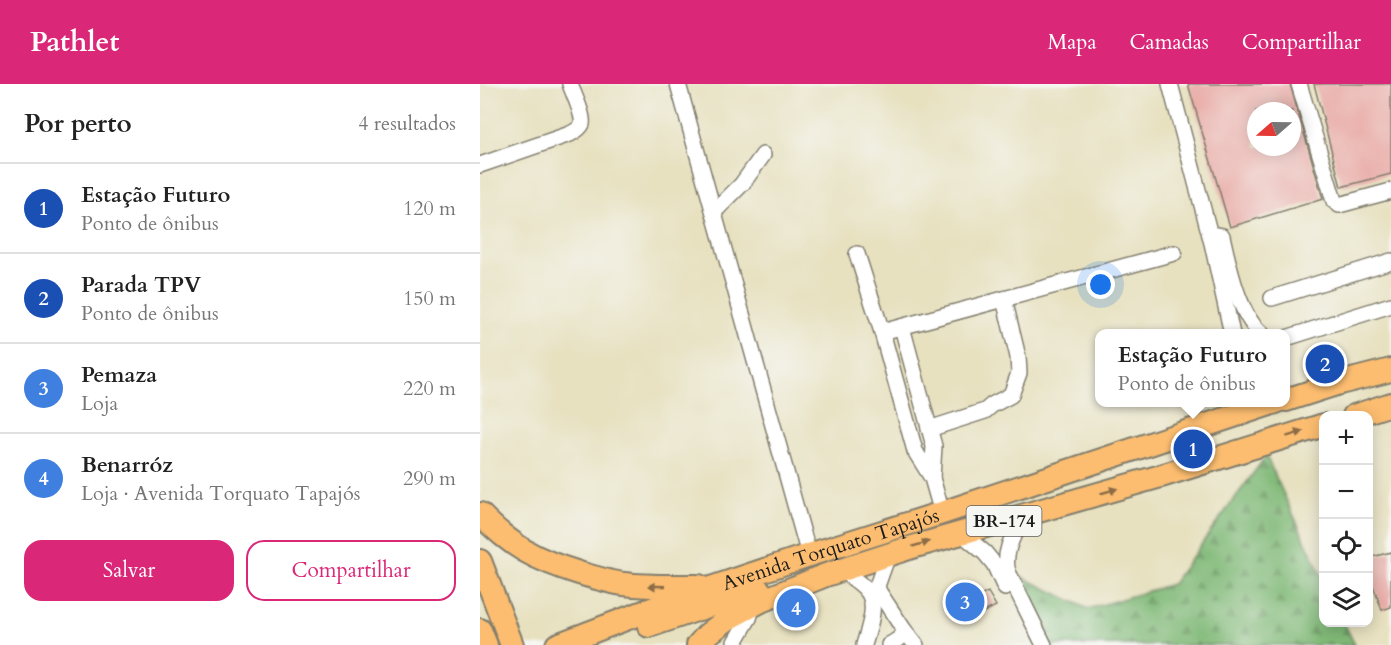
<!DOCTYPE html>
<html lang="pt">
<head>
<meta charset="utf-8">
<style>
	:root { --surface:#fff; --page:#f6f6f6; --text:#222; --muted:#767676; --line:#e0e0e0; --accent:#db2777 }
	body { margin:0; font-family:Cardo,serif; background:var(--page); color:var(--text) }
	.controls { position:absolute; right:18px; bottom:18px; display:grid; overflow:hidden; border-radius:12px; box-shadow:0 3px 15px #0003 }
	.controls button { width:54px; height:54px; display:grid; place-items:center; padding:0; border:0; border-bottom:2px solid var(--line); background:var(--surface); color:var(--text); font:30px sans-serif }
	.compass { position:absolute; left:767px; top:18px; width:54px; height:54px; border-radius:50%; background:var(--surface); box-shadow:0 3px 15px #0003; rotate:250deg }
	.you { position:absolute; left:621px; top:201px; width:21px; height:21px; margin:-15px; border:4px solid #fff; border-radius:50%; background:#1a73e8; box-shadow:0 0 0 9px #1a73e833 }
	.badge { display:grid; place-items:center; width:39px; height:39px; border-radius:50%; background:var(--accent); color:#fff; font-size:20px; font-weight:700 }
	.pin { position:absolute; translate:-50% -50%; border:3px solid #fff; box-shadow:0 2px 6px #0006 }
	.popup { position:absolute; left:615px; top:245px; width:195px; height:78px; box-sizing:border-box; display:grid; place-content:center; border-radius:12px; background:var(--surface); filter:drop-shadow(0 2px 4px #0005); font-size:20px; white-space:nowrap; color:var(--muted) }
	.popup b { font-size:22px; color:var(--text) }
	.popup::after { content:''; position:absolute; left:50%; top:100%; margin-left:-12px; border:12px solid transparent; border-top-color:var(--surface) }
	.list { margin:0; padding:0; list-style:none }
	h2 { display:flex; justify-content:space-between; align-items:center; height:78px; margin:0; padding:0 24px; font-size:26px }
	h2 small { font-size:20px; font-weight:400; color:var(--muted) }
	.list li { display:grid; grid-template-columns:39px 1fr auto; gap:18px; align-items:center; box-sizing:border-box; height:90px; padding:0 24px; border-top:2px solid var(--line) }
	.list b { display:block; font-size:22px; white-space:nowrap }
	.list p { margin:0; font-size:20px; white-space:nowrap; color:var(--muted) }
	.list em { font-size:20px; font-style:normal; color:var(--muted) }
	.actions { display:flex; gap:12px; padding:18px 24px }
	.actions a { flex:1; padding:14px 0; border:2px solid var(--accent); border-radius:18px; text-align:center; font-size:21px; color:var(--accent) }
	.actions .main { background:var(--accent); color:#fff }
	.icon { flex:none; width:33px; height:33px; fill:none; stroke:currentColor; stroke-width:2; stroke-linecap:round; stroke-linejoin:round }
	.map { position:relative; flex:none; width:911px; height:561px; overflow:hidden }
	header { display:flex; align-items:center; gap:36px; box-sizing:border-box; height:84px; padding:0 30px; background:var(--accent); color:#fff }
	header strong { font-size:28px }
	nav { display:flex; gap:33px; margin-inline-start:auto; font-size:21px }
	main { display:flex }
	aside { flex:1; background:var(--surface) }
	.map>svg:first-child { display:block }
</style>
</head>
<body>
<header>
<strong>Pathlet</strong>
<nav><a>Mapa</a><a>Camadas</a><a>Compartilhar</a></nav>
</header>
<main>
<aside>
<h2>Por perto<small>4 resultados</small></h2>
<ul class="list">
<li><span class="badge" style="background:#1a4fb4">1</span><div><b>Estação Futuro</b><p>Ponto de ônibus</p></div><em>120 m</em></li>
<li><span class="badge" style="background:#1a4fb4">2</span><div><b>Parada TPV</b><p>Ponto de ônibus</p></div><em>150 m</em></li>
<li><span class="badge" style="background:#3f7fe0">3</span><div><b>Pemaza</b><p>Loja</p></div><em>220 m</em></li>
<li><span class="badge" style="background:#3f7fe0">4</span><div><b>Benarróz</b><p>Loja · Avenida Torquato Tapajós</p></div><em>290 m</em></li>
</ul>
<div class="actions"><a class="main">Salvar</a><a>Compartilhar</a></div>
</aside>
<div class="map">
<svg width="911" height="561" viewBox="0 0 911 561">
	<defs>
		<pattern id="forest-firs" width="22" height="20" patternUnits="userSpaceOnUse" patternTransform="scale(1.5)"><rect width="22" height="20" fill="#80b977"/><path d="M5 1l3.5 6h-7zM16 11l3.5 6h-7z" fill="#6e9e66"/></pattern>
	</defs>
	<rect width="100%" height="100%" fill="#f6f6f2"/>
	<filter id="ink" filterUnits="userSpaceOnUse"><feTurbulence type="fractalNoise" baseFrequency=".0167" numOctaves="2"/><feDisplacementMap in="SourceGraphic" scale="12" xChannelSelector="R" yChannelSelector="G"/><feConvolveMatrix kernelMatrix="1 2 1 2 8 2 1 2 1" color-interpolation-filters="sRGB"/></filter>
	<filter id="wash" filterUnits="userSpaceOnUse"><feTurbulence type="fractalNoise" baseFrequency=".008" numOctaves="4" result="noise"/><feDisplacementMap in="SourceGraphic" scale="24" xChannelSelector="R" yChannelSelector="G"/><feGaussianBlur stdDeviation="1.35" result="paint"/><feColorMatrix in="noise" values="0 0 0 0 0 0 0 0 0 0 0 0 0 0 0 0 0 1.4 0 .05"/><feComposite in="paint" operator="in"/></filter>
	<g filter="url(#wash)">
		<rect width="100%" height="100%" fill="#e7e1c0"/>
		<path fill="url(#forest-firs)" stroke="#4e6a4a" stroke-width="1.5" d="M 786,372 L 843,495 L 844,538 L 864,539 L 875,561 L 566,561 L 528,486 L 608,525 L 692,500 Z"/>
		<g id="blocks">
			<g fill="#e9aaa6" fill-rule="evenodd">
				<path d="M 708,0 L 810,0 L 843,115 L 750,143 ZM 776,27 L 812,27 L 812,63 L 776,63 Z"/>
				<path d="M 834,0 L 911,0 L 911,90 L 861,103 Z"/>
				<path d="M 911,468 L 911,523 L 902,526 L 888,488 L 888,474 Z"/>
				<path d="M 508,508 L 516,522 L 494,533 L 487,519 Z"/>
			</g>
		</g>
	</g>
	<g filter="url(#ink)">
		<use href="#blocks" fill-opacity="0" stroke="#827e6e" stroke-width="1.5"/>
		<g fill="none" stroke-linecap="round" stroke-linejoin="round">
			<defs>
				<g id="minor">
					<path d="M 198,0 L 329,471"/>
					<path d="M 690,0 L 732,159 L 752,250"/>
					<path d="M 819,0 L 854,117 L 859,121 L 911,107"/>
					<path d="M 0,81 L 90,50 C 94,48 100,45 102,40 C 104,31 93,9 90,0"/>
					<path d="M 234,128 L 262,100 L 283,71"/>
					<path d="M 730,150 L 742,152 C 748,179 759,233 782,250"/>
					<path d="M 377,170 L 402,248 L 435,367 L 452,394 L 462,429"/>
					<path d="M 792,214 L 911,177"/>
					<path d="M 422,243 L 454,362 L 452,394"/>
					<path d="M 402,248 L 694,169"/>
					<path d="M 806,254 L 911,221"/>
					<path d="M 449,345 L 505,327 L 512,321 L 531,311 L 539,289 L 538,273 L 524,215"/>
					<path d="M 544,431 C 535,448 522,468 528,488 L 564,561"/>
					<path d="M 481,449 L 505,469 L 514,480 L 525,504"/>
					<path d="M 408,471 L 397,502 L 399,508 L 424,546 C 423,554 416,557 409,561"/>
					<path d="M 361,486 C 370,493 382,499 388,508 C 398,522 388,546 384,561"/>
					<path d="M 424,546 L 436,561"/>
					<path d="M 257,561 L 255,558 L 269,534 L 273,521"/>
				</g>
				<g id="highway">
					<path d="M 806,316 L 856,300 L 911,286"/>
					<path d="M 874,332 L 911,320"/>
					<path d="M 0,430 C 32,463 54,475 99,489 C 113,493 129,498 144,500 C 169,503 194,502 219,502"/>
					<path d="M 0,477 L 32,561"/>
					<path d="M 169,542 L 257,512 L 280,507"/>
					<path d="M 0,546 L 6,561"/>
					<path id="s1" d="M 77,561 L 198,515 L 329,471 L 462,429 L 796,318"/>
					<path d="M 218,561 L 228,550 L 249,534 L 281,517 L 346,491 L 429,464 L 681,392 L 844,341"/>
				</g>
			</defs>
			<use href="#minor" stroke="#827e6e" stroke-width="18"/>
			<use href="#highway" stroke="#827e6e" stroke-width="26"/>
			<use href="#minor" stroke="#fff" stroke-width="15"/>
			<use href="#highway" stroke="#fcbd6f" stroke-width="22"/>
		</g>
		<defs><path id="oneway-solid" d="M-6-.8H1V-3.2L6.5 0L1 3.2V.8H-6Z" transform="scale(1.5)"/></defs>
		<g fill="#8c6c46">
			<use href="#oneway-solid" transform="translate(815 350) rotate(-17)"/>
			<use href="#oneway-solid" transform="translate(629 407) rotate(-16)"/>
			<use href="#oneway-solid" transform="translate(441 460) rotate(-16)"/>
			<use href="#oneway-solid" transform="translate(177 502) rotate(-179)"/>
		</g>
	</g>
	<g text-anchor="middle" stroke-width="5" stroke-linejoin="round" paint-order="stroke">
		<rect fill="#f6f6f2" stroke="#5d5d5c" stroke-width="1.5" x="486.5" y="422" width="75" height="30" rx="4.5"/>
		<g font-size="18" font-weight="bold" fill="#1c1c1c">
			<text x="524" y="443">BR-174</text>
		</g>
		<g font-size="20" fill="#1c1c1c" stroke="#f6f6f2">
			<text dy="7" stroke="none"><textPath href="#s1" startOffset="290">Avenida Torquato Tapajós</textPath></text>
		</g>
	</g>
</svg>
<div class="controls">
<button>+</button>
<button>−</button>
<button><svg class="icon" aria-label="locate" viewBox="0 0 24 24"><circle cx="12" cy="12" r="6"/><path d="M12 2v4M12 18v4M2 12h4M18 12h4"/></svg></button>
<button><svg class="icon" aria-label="layers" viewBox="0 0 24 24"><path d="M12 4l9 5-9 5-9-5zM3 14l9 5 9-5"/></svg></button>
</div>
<svg class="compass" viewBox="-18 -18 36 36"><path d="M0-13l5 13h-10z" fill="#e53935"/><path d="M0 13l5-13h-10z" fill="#767676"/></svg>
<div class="you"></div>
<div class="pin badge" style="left:713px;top:365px;background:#1a4fb4">1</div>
<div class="popup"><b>Estação Futuro</b>Ponto de ônibus</div>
<div class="pin badge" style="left:845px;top:280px;background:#1a4fb4">2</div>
<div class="pin badge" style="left:485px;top:518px;background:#3f7fe0">3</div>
<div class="pin badge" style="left:316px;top:524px;background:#3f7fe0">4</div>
</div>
</main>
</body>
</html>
